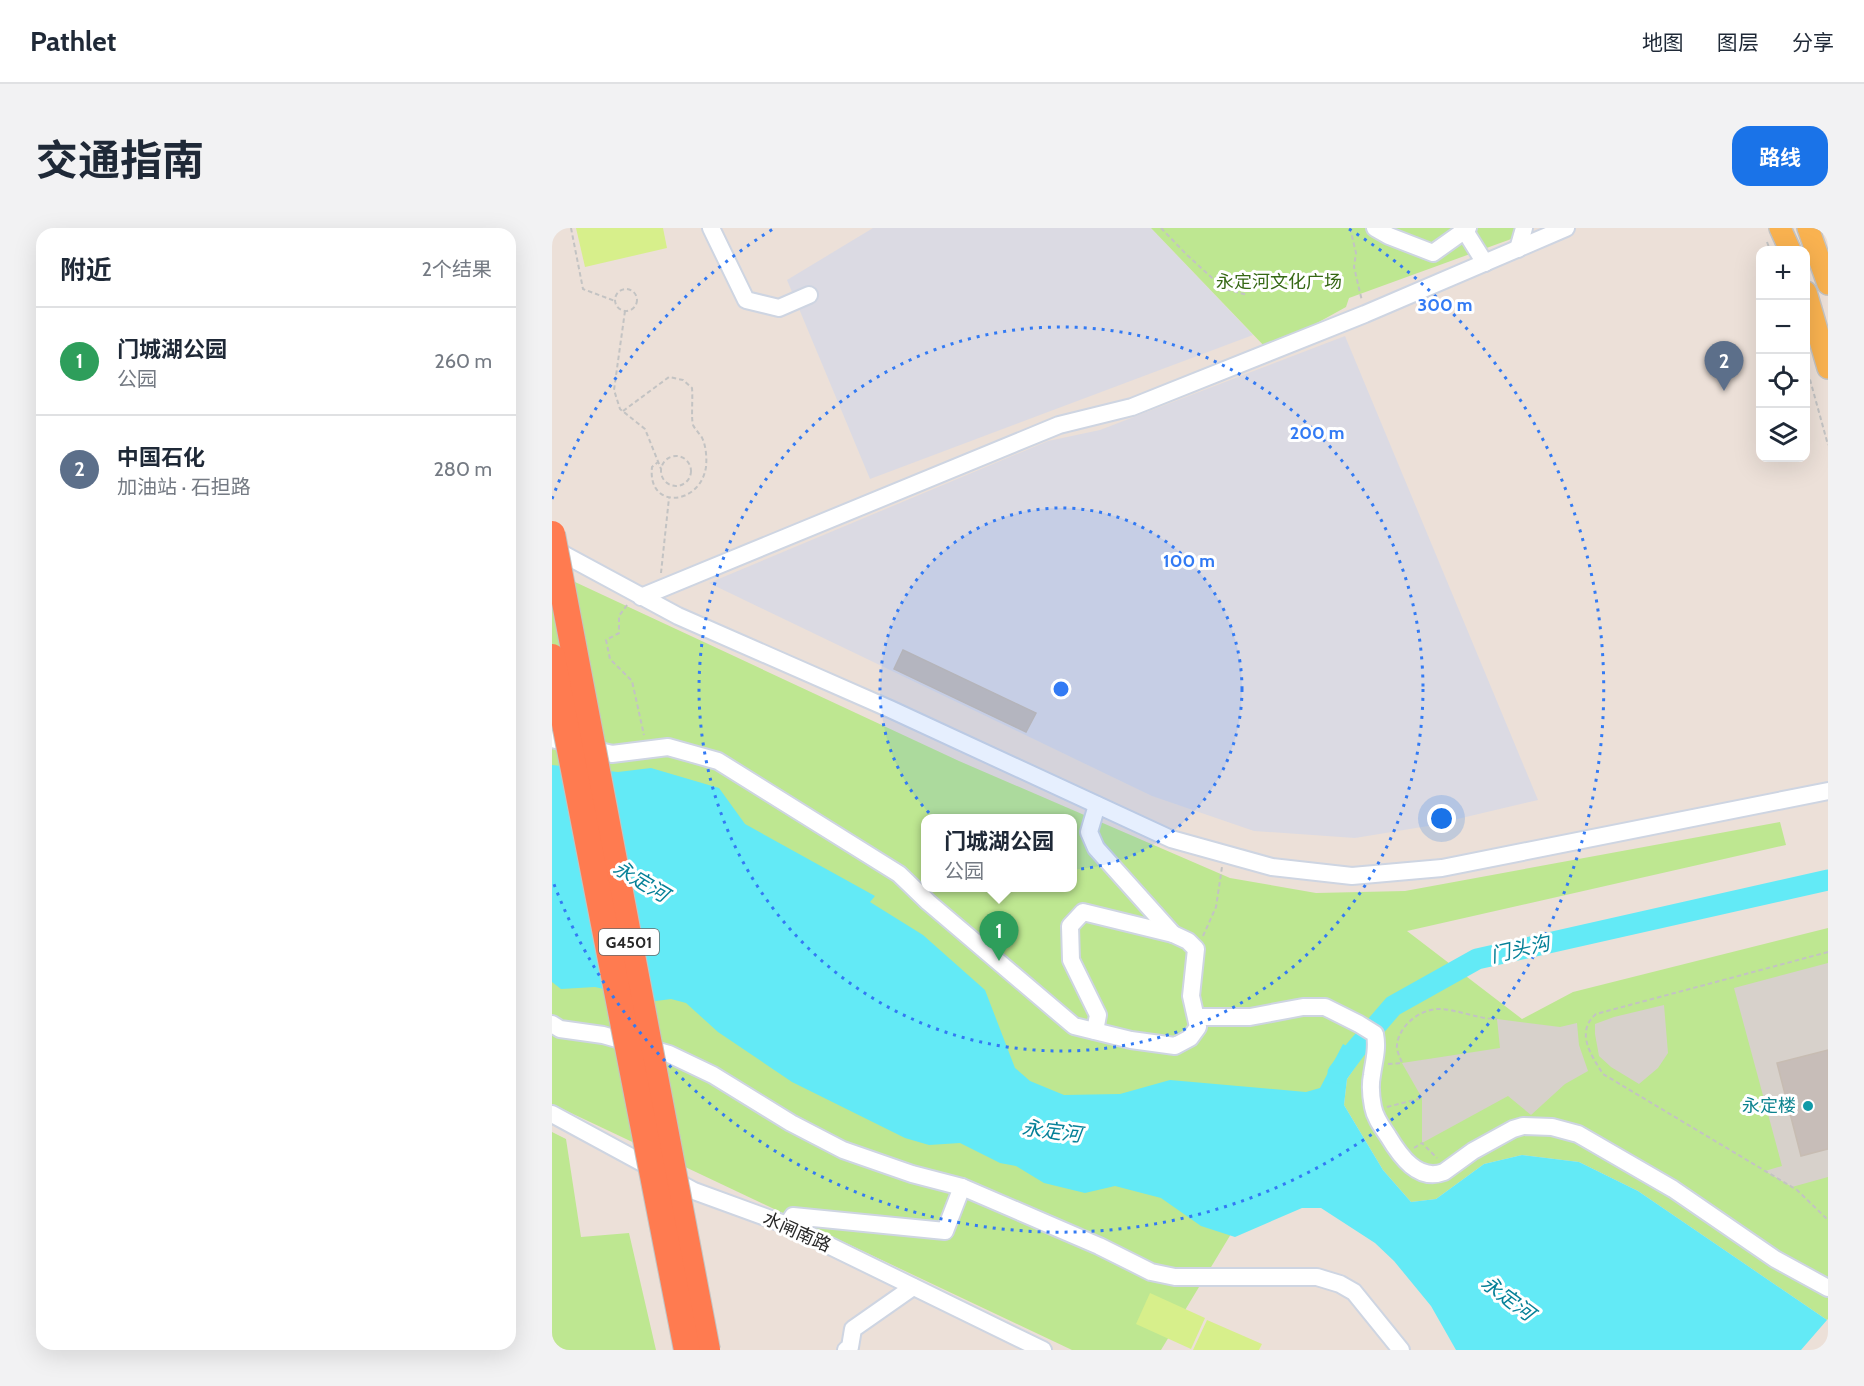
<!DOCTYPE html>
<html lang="zh">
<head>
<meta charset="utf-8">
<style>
	:root { --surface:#fff; --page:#f2f2f3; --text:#1f2937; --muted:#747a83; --line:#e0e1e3; --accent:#1a73e8 }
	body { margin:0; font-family:Cabin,"Noto Sans SC",sans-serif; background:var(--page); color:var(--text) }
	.controls { position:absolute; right:18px; top:18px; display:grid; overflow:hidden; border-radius:12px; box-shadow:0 6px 24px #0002 }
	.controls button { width:54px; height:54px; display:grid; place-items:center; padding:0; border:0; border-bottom:2px solid var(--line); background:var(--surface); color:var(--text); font:30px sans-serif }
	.you { position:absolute; left:890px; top:591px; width:21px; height:21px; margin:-15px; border:4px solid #fff; border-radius:50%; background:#1a73e8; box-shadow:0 0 0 9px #1a73e833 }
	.badge { display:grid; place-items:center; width:39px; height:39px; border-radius:50%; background:var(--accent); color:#fff; font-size:20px; font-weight:700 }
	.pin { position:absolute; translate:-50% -50px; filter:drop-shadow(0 2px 3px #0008) }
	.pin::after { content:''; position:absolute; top:32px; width:21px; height:18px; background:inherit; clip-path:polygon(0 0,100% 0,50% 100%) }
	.popup { position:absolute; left:369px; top:586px; width:156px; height:78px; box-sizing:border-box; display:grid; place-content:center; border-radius:12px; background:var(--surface); filter:drop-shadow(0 2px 4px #0005); font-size:20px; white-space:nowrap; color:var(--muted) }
	.popup b { font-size:22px; color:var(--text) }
	.popup::after { content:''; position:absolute; left:50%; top:100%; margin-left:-12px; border:12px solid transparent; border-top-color:var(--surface) }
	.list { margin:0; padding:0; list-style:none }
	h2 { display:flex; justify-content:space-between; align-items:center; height:78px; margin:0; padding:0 24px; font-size:26px }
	h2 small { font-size:20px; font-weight:400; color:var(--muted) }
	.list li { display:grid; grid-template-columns:39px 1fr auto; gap:18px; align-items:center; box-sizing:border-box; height:108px; padding:0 24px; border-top:2px solid var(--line) }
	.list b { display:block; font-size:22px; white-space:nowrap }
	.list p { margin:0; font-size:20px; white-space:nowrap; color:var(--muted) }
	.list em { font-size:20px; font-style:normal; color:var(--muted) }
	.icon { flex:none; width:33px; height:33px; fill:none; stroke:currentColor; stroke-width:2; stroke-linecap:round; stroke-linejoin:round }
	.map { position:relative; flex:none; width:1276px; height:1122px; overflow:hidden; border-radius:18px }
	header { display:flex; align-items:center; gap:36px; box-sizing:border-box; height:84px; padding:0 30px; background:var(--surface); border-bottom:2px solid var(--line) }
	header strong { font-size:28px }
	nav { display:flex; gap:33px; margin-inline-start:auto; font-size:21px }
	.intro { display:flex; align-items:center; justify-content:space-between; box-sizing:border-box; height:144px; padding:0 36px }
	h1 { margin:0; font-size:42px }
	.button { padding:15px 27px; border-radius:18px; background:var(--accent); color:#fff; font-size:21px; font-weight:700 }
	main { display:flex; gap:36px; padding:0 36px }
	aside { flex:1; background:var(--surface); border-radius:18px; box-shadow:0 6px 24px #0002 }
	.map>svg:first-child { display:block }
</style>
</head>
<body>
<header>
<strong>Pathlet</strong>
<nav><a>地图</a><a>图层</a><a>分享</a></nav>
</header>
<div class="intro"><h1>交通指南</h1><a class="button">路线</a></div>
<main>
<aside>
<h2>附近<small>2个结果</small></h2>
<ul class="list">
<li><span class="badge" style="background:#2e9e5b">1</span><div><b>门城湖公园</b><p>公园</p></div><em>260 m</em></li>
<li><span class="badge" style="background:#5c6f8a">2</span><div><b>中国石化</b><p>加油站 · 石担路</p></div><em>280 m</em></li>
</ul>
</aside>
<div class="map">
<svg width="1276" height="1122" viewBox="0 0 1276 1122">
	<rect width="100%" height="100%" fill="#ece0d8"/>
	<g fill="#dbdae3">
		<path d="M 321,0 L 599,0 L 701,107 L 318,251 L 235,52 Z"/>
		<path d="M 793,108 L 986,572 L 876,598 L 803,610 L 702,603 L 600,568 L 157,355 L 496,213 L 548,202 Z"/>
	</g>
	<g fill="#bee791" fill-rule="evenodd">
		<path d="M 599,0 L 964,0 L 962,10 L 797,70 L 794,79 L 716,122 Z"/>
		<path d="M 0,341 L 23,354 L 407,533 L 678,650 L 764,665 L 853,663 L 1228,594 L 1234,617 L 855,703 L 970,791 L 1021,764 L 1276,700 L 1276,1091 L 1275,1092 L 1086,963 L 1027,934 L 970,927 L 932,936 L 884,971 L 859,974 L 831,942 L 792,877 L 795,851 L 808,832 L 755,880 L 609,1122 L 520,1122 L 0,876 ZM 374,590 L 520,590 L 520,660 L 374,660 Z"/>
		<path d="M 0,904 L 14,911 L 29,1009 L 77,1005 L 104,1122 L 0,1122 Z"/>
	</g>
	<g fill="#d7ef8b">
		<path d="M 24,0 L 111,0 L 115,20 L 33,39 Z"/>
		<path d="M 598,1065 L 653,1090 L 639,1121 L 584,1096 Z"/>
		<path d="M 655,1092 L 710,1116 L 707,1122 L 641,1122 Z"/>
	</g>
	<g fill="#d7d1cb">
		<path d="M 1276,735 L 1276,949 L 1240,959 L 1213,943 L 1230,938 L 1182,760 Z"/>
		<path d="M 1112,777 L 1116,825 L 1106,840 L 1087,856 L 1059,839 L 1047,828 L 1043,806 L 1043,796 L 1062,789 Z"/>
		<path d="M 945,791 L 1008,799 L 1025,795 L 1027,817 L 1036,843 L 1013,856 L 979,887 L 956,868 L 870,915 L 870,870 L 850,835 L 948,820 Z"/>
	</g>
	<path fill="#63eaf6" d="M 0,537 L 66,544 L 99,540 L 167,560 L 193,596 L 323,668 L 318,674 L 371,707 L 433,762 L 463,840 L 478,853 L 512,867 L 568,866 L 618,852 L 754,864 L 768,860 L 791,816 L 803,822 L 810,829 L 795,851 L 792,877 L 831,942 L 859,974 L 884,971 L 932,936 L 970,927 L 1027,934 L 1086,963 L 1275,1092 L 1249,1122 L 904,1122 L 879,1078 L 842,1033 L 823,1015 L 769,980 L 750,980 L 683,1009 L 649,998 L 609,970 L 563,958 L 533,965 L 492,955 L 464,938 L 448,935 L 408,915 L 377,917 L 353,910 L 240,854 L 166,804 L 134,775 L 119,771 L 104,773 L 43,759 L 9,761 L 0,754 Z"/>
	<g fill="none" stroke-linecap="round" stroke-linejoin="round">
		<path stroke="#63eaf6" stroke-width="21" d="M 786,845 L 804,821 L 841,778 L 925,731 L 1276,652"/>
	</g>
	<g fill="#c7bdb8" stroke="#c7bcb2" stroke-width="1.5">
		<path d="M 351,422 L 484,485 L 474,504 L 342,441 Z"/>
		<path d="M 1276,822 L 1276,921 L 1249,928 L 1225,835 Z"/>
	</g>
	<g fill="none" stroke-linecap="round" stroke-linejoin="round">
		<defs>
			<g id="minor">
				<path d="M 159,0 L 194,72 L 227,80 L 257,67"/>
				<path d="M 823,0 L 837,8 L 881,25 L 916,0"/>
				<path d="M 913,3 L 933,35"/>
				<path d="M 966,21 L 972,0"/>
				<path d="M 0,320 L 126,388 L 338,481 L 619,611 L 720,639 L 800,648 L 890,640 L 1276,563"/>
				<path d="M 89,369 L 507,197 L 580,179 L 813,86 L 1014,0"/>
				<path d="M 0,511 L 60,526 L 116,519 L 166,533 L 347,646 L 376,674 L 522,798 L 579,812 L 623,818 L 638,810 L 646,799 L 639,768 L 644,721 L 636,713 L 621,706 L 544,620 L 537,604 L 545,577"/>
				<path d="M 645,789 L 698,789 L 751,779 L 773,779 L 807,796 L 823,806 C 826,821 822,832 820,847 C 818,857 819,869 821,879 C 823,890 830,899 836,908 C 848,928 866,954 892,944 L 921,923 L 961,901 L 971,898 L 1000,899 L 1026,906 L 1121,961 L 1223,1031 L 1276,1060"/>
				<path d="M 0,796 L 8,801 L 51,807 L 117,826 L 161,847 L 239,895 L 291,922 L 360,946 L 410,959 L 547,1018 L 599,1044 L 623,1049 L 765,1049 L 788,1056 L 802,1064 L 849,1122"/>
				<path d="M 543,803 L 546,787 L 519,732 L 518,698 L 531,684 L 621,706"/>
				<path d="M 0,886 L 142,963 L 235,997 L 491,1122"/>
				<path d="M 235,997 L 241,988 L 393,1003 L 410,959"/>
				<path d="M 294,1122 L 298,1119 L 301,1101 L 361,1059"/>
			</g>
			<g id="major">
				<path d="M 1228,0 L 1238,22"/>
				<path d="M 1256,0 L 1276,56"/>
				<path d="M 1254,64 L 1276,140"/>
			</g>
		</defs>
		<use href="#minor" stroke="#ced5e2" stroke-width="20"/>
		<use href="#major" stroke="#c3c3c3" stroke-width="24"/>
		<g stroke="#c3c3c3" stroke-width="2" stroke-dasharray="4.5 3" stroke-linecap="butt">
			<path d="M 19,0 L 31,61 L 63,73"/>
			<path d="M 609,0 L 634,26 L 672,61 L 696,67"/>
			<path d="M 798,0 L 804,25 L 802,39 L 810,73"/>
			<path d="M 1276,0 L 1276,1"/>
			<path d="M 1215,14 L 1218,22"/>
			<circle cx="74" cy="72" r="11"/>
			<path d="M 73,83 L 62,162 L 68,181 L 93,201 L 109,241"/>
			<path d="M 1254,137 L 1276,217"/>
			<path d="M 71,183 L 117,149 L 131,152 L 140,160 C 141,170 139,190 141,197 C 143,201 146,204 149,208 C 154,216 155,230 154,239 C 148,278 95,282 100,239 L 106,234"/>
			<circle cx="124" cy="243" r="15"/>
			<path d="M 109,345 L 117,270"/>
			<path d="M 75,377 L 67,388 L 67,405 L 54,412 L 58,431 L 80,453 L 92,507"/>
			<path d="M 651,708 L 664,679 L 670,639"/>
			<path d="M 1276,724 L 1044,786 C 1023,804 1039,827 1051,846 L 1245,962 L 1276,992"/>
			<path d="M 836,836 L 850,835 C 848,829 844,822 845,817 C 847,797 869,780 889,781 C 907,782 926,791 945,791"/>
			<path d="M 835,879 L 870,870"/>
			<path d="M 862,920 L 870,915 L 885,930"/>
		</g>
		<use href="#minor" stroke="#fff" stroke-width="16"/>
		<use href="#major" stroke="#f9b250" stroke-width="21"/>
		<defs>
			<g id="highway-bridge">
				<path d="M 0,306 L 155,1122"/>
				<path d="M 0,429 L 135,1122"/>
			</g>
		</defs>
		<use href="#highway-bridge" stroke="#c3c3c3" stroke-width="28" stroke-linecap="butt"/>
		<use href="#highway-bridge" stroke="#ff7b50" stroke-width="26"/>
	</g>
	<circle cx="509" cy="461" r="181" fill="#327af4" fill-opacity=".12"/>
	<g fill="none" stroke="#327af4" stroke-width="3" stroke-dasharray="3 6">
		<circle cx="509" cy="461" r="181"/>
		<circle cx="509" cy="461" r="362"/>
		<path d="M0 271A543 543 0 0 1 221 1M797 1A543 543 0 1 1 0 651"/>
	</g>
	<circle fill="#0f9aa8" stroke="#fff" stroke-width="2" cx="1256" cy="878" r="6"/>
	<g text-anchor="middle" stroke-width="6" stroke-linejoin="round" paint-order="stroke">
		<rect fill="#fff" stroke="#686868" stroke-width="1.5" x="47" y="701" width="60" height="26" rx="4.5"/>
		<g font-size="16" font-weight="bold" fill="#282828">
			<text x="77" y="720">G4501</text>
		</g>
		<g font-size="18" fill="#366815" stroke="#fff">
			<text x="727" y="60">永定河文化广场</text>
		</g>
		<g font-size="18" fill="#0d838f" stroke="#fff" text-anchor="end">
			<text x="1244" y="884">永定楼</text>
		</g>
		<g font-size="18" fill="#282828" stroke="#fff">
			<text transform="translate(245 1004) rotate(24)" y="6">水闸南路</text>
		</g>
		<g font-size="20" font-style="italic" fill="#068198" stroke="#fff">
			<text transform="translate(89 653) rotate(31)" y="7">永定河</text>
			<text transform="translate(968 721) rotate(-13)" y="7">门头沟</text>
			<text transform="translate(500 903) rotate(7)" y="7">永定河</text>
			<text transform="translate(956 1070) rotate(37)" y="7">永定河</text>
		</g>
	</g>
	<circle cx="509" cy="461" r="9" fill="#327af4" stroke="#fff" stroke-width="3"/>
	<g font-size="18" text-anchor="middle" font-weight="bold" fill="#327af4" stroke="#fff" stroke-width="6" stroke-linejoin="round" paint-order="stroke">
		<text x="893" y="83">300 m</text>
		<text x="765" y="211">200 m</text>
		<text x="637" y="339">100 m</text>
	</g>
</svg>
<div class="controls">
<button>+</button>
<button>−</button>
<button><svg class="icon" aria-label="locate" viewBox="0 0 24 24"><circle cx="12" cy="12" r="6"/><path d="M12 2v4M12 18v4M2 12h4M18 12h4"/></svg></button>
<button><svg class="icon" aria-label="layers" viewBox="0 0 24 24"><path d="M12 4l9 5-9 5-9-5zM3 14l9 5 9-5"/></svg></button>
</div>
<div class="you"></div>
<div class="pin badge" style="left:447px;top:733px;background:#2e9e5b">1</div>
<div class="popup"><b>门城湖公园</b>公园</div>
<div class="pin badge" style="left:1172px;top:163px;background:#5c6f8a">2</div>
</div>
</main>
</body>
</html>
